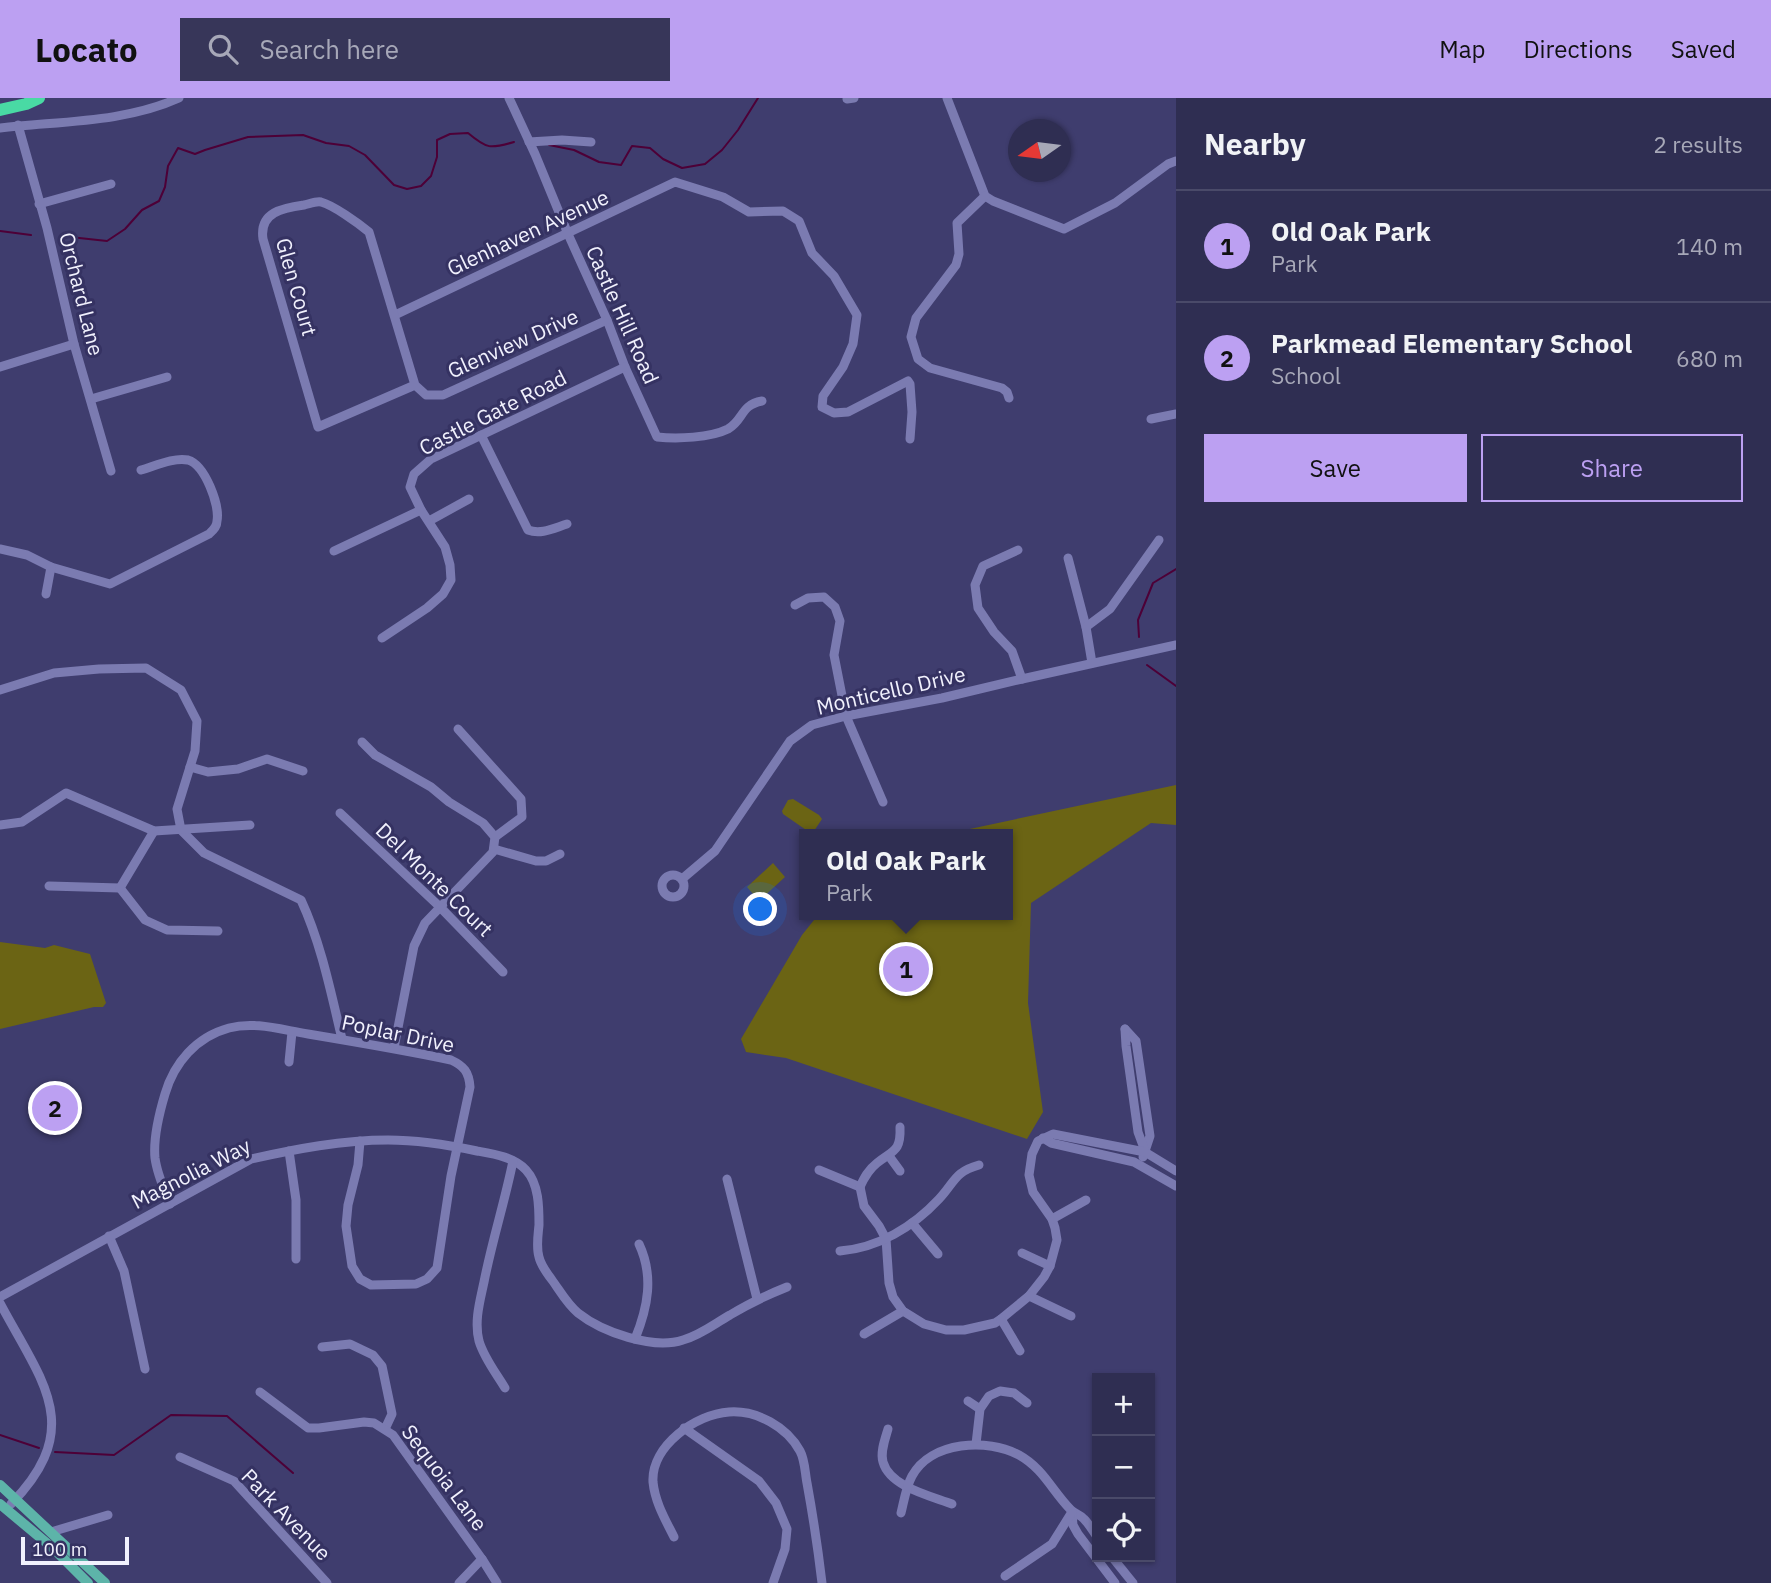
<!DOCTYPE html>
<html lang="en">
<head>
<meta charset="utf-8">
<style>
	:root { --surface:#2f2e52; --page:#373659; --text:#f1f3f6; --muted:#a7a8b8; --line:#4a4a69; --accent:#bca0f2 }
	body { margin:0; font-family:"IBM Plex Sans",sans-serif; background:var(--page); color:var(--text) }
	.controls { position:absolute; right:21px; bottom:21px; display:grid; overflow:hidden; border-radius:0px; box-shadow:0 2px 5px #0004 }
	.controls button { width:63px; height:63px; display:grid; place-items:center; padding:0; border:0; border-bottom:2px solid var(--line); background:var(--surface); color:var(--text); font:35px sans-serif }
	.compass { position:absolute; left:1008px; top:21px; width:63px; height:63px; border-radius:50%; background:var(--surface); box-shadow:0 2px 5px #0004; rotate:256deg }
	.scale { position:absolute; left:21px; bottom:18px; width:108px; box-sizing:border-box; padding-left:7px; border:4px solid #f1f1fd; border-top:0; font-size:19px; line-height:24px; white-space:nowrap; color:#f1f1fd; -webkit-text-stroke:5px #353262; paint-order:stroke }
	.you { position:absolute; left:761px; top:812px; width:24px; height:24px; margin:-18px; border:5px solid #fff; border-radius:50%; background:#1a73e8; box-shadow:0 0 0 10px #1a73e833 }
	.badge { display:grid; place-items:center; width:46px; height:46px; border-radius:50%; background:var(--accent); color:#111; font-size:23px; font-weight:700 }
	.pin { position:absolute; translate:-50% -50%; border:4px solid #fff; box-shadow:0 2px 7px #0006 }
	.popup { position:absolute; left:799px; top:731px; width:214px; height:91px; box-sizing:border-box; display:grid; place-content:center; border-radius:0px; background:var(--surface); filter:drop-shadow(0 2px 5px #0005); font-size:23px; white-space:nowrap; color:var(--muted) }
	.popup b { font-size:26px; color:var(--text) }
	.popup::after { content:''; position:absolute; left:50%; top:100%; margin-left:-14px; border:14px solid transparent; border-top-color:var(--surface) }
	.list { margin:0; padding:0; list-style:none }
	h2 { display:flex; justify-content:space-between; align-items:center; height:91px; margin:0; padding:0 28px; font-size:30px }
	h2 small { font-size:23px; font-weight:400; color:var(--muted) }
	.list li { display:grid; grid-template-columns:46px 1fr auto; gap:21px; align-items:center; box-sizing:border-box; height:112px; padding:0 28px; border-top:2px solid var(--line) }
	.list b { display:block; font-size:26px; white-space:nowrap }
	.list p { margin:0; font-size:23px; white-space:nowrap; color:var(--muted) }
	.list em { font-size:23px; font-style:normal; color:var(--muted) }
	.actions { display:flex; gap:14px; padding:21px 28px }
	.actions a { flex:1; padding:16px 0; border:2px solid var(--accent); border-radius:0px; text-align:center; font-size:24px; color:var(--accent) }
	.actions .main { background:var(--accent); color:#111 }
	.icon { flex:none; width:38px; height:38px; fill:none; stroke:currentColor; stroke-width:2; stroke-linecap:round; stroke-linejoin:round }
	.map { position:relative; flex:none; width:1176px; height:1485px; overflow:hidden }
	header { display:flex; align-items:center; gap:42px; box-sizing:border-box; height:98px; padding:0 35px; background:var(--accent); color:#111 }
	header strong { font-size:33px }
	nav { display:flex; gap:38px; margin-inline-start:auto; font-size:24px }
	.search { width:490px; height:63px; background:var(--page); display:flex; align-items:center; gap:18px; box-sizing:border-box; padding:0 24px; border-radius:0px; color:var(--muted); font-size:26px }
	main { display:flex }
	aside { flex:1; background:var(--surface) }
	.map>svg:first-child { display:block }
</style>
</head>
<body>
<header>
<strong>Locato</strong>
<div class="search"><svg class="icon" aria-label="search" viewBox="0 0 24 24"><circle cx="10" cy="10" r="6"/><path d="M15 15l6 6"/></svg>Search here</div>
<nav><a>Map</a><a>Directions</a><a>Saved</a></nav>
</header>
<main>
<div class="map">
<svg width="1176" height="1485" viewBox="0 0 1176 1485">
	<rect width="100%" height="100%" fill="#3f3d6e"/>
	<g fill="#6b6414">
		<path d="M 1176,687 L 1176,727 L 1151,725 L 1031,805 L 1028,905 L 1043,1014 L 1027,1041 L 786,960 L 746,954 L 741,941 L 802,837 L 818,817 L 1007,817 L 1007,736 L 946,736 Z"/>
		<path d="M 793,701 L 819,717 L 822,721 L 814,733 L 809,734 L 783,716 L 782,713 L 788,702 Z"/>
		<path d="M 773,765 L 785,779 L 759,803 L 747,789 Z"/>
		<path d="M 0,844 L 45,850 L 54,847 L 90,856 L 106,905 L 103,909 L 94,909 L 0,931 Z"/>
	</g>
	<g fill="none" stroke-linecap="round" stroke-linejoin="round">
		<g stroke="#4d0037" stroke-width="2">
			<path d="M 549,47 L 574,52 L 599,64 L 621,67 L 632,48 L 650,50 L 663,61 L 682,70 L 705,66 L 722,52 L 738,32 L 758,0"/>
			<path d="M 0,133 L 31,137"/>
			<path d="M 70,139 L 107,143 L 125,131 L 142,112 L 159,103 L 165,89 L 168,68 L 178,50 L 195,56 L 205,52 L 248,39 L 303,37 L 326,45 L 349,48 L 365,57 L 394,87 L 407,91 L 421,88 L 431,78 L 437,59 L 437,42 L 450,36 L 468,35 C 487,51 490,51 514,44"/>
			<path d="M 1139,539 L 1138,522 L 1153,485 L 1176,471"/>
			<path d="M 1147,567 L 1176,588"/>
			<path d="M 0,1337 L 39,1350"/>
			<path d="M 55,1354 L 114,1357 L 171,1317 L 227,1318 L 293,1375"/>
		</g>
		<g stroke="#7b7bb1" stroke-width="9">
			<path d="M 509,0 L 535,56 L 568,136 L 607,222 L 625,269 L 657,339 C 677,341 710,340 728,331 C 744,322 740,307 762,303"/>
			<path d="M 947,0 L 985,98 L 993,103 L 1064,131 L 1115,105 L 1168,66 L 1176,63"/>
			<path d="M 847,1 L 854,0"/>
			<path d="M 18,27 L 47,130 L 74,246 L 111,373"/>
			<path d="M 0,30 C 59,23 124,25 179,0"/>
			<path d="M 529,44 L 562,42 L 591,44"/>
			<path d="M 985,98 L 957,125 L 959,156 L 956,167 L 916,220 L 911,239 L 918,261 L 930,270 L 1002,290 L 1007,294 L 1009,300"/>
			<path d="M 39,106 L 111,86"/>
			<path d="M 395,217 L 675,84 L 723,99 L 749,114 L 783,113 L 799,123 L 812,155 L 834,178 L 857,217 L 853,246 L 843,269 L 823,298 L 822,309 L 834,315 L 848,314 L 908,283 L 910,286 L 912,314 L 910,341"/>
			<path d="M 0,269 L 74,246"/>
			<path d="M 415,287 L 369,134 C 358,125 333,107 321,104 C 316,103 309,106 304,107 C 283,110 259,114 263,141 L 318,329 L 415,287 L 426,297 L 443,297 L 607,222"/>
			<path d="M 91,301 L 167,279"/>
			<path d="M 1151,321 L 1176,316"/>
			<path d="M 481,337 L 528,432 C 541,437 554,430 567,426"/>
			<path d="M 429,423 L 469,401"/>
			<path d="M 0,451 L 27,457 L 51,469 L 110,486 L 209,436 C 213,432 217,429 217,423 C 220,407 205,367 188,362 C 174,359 155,368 141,372"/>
			<path d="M 1018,452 L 983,468 L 975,487 L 978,510 L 994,534 L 1012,553 L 1022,581"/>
			<path d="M 334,453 L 421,412"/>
			<path d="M 1068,460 L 1086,529"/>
			<path d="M 46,496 L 51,469"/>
			<path d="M 795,507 L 808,500 L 824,499 L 835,509 L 840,523 L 834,557 L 846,618 L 883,704"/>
			<path d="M 382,540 L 427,510 L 443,496 L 451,482 L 450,467 L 445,449 L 421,412 L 410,389 L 414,376 L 431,361 L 625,269"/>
			<path d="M 1092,565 L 1086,529 L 1110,511 L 1159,442"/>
			<path d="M 0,592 L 54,575 L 99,571 L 146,570 L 181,592 L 197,623 L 195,653 L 177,711 L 181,732 L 204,755 L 301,802 C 321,845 331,895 342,941"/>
			<path d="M 458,631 L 521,701 L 522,719 L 495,739"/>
			<path d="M 362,644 L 375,657 L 431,689 L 449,704 L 483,725 L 495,739 L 493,754 L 425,825 L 414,848 L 394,950"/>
			<path d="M 190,669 L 208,674 L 238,671 L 267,661 L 303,673"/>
			<path d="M 340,715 L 440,809 L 503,874"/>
			<path d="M 0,727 L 22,724 L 66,695 L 154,733 L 250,727"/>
			<path d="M 494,751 L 536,763 L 546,763 L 560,756"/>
			<circle cx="673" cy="788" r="11"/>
			<path d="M 682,781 L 715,753 L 790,643 L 812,627 L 846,618 L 942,600 L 1022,581 L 1176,547"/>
			<path d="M 49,788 L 120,790"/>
			<path d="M 120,790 L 145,822 L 167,832 L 218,833"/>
			<path d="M 120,790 L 154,733"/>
			<path d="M 1125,931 L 1136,943 L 1150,1038 L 1143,1059"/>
			<path d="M 1125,931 L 1126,948 L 1138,1034 L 1145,1053"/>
			<path d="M 289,964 L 292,934"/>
			<path d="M 1043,1040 L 1051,1045 L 1134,1064 L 1176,1088"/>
			<path d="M 289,1053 L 296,1102 L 296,1161"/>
			<path d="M 889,1058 L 900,1073"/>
			<path d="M 819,1072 L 860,1089"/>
			<path d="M 727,1081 L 757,1201"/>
			<path d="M 860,1089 L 864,1108 L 879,1128 L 886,1141 L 889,1185 L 893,1199 L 903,1213 L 924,1226 L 946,1232 L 964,1232 L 995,1225 L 1001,1221 L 1029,1198 L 1044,1179 L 1050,1168 L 1057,1142 L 1055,1130 L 1052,1121 L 1033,1094 L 1029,1077 L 1032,1056 L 1038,1043 L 1053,1036 L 1145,1054 L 1176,1073"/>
			<path d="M 860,1089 C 864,1080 868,1072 877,1065 C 894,1052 901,1053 900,1029"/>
			<path d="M 170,1106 C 164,1091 157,1076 155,1060 C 153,1039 159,1016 165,996 C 174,965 196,939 229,930 C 255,923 282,932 308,936 C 356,944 404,952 451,962 C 464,968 469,974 470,989 L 451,1078 L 437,1170 L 427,1181 L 416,1186 L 371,1187 L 360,1181 L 352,1168 L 346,1128 L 348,1107 L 358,1067 L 360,1043"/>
			<path d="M 1052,1121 L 1086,1102"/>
			<path d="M 912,1125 L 938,1156"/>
			<path d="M 109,1138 L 124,1173 L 145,1271"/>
			<path d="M 840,1153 C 878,1150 913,1129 939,1101 C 955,1084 954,1074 979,1067"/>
			<path d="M 1022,1155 L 1050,1168"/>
			<path d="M 1029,1198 L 1071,1218"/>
			<path d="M 0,1199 L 251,1061 C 296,1051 342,1042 388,1042 C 417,1042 449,1047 477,1053 C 494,1056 514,1059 526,1072 C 539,1086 539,1109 539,1127 C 538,1138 536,1149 539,1159 C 541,1168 547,1175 552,1182 C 560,1193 567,1206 578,1215 C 602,1234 653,1252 683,1242 C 701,1237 714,1226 730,1217 C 748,1206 767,1197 787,1189"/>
			<path d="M 0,1205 C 42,1284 86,1329 11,1406"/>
			<path d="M 1001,1221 L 1020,1253"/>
			<path d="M 864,1236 L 903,1213"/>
			<path d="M 635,1241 C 648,1209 654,1178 639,1146"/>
			<path d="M 322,1249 L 350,1246 L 373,1257 L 382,1268 L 392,1316 L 385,1331"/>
			<path d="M 505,1290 C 496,1275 484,1260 479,1243 C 474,1223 480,1203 484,1184 C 492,1143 505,1103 513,1063"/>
			<path d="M 260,1294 L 308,1330 L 319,1330 L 364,1324 L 374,1325 L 393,1337 L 482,1461 L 497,1485"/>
			<path d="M 968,1303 L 980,1311"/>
			<path d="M 684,1330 L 759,1383 L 776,1405 L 787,1431 L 785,1451 L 773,1485"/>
			<path d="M 888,1331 C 885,1341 880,1354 883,1364 C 890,1389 931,1398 952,1406"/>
			<path d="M 976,1346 L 980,1311 L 989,1298 L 1000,1293 L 1014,1295 L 1027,1305"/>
			<path d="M 180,1359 L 234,1383 L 327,1485"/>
			<path d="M 901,1415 C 904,1403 906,1389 912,1378 C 931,1343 988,1340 1019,1357 C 1044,1371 1052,1393 1071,1412 C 1075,1416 1081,1417 1084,1421 C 1089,1426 1093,1433 1097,1439"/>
			<path d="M 1072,1416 L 1073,1427 L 1078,1436 L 1115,1485"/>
			<path d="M 51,1434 L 108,1417"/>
			<path d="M 674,1439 C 665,1421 655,1404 653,1384 C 651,1348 696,1316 729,1314 C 757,1312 787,1329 800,1353 C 805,1362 805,1375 807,1385 C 813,1418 818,1451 822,1485"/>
			<path d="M 1112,1459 L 1133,1485"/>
			<path d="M 1005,1478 L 1052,1446 L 1072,1414"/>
			<path d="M 459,1485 L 482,1461"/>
		</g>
		<g stroke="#5db4a9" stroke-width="10">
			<path d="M 0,1387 L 105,1485"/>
			<path d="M 0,1406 L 55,1452 L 88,1485"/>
		</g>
		<path stroke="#49daa4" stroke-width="12" d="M 0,12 L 26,6 L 39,0"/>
	</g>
	<g text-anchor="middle" stroke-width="6" stroke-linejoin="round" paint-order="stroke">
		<g font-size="21" fill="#f1f1fd" stroke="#353262">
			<text transform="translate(528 135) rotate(-25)" y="7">Glenhaven Avenue</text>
			<text transform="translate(296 189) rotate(74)" y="7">Glen Court</text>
			<text transform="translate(81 196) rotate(76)" y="7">Orchard Lane</text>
			<text transform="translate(622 217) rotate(66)" y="7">Castle Hill Road</text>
			<text transform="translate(513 246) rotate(-24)" y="7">Glenview Drive</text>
			<text transform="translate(493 315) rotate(-27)" y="7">Castle Gate Road</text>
			<text transform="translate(891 593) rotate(-13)" y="7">Monticello Drive</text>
			<text transform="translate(434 782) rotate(44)" y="7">Del Monte Court</text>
			<text transform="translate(398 936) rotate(12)" y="7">Poplar Drive</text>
			<text transform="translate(191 1076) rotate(-27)" y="7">Magnolia Way</text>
			<text transform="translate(444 1380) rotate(53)" y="7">Sequoia Lane</text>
			<text transform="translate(286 1417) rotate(46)" y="7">Park Avenue</text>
		</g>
	</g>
</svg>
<div class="controls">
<button>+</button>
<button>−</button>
<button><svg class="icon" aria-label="locate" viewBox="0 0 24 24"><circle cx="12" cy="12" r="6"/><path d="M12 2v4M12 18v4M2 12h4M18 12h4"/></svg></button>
</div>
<svg class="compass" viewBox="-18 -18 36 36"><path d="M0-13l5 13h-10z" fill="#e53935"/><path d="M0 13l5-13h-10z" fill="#a7a8b8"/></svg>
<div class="scale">100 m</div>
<div class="you"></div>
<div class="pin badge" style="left:906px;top:871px">1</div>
<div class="popup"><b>Old Oak Park</b>Park</div>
<div class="pin badge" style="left:55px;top:1010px">2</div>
</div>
<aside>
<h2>Nearby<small>2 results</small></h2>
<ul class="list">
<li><span class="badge">1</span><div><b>Old Oak Park</b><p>Park</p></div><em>140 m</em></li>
<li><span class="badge">2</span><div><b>Parkmead Elementary School</b><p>School</p></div><em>680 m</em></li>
</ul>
<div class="actions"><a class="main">Save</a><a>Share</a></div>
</aside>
</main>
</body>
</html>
